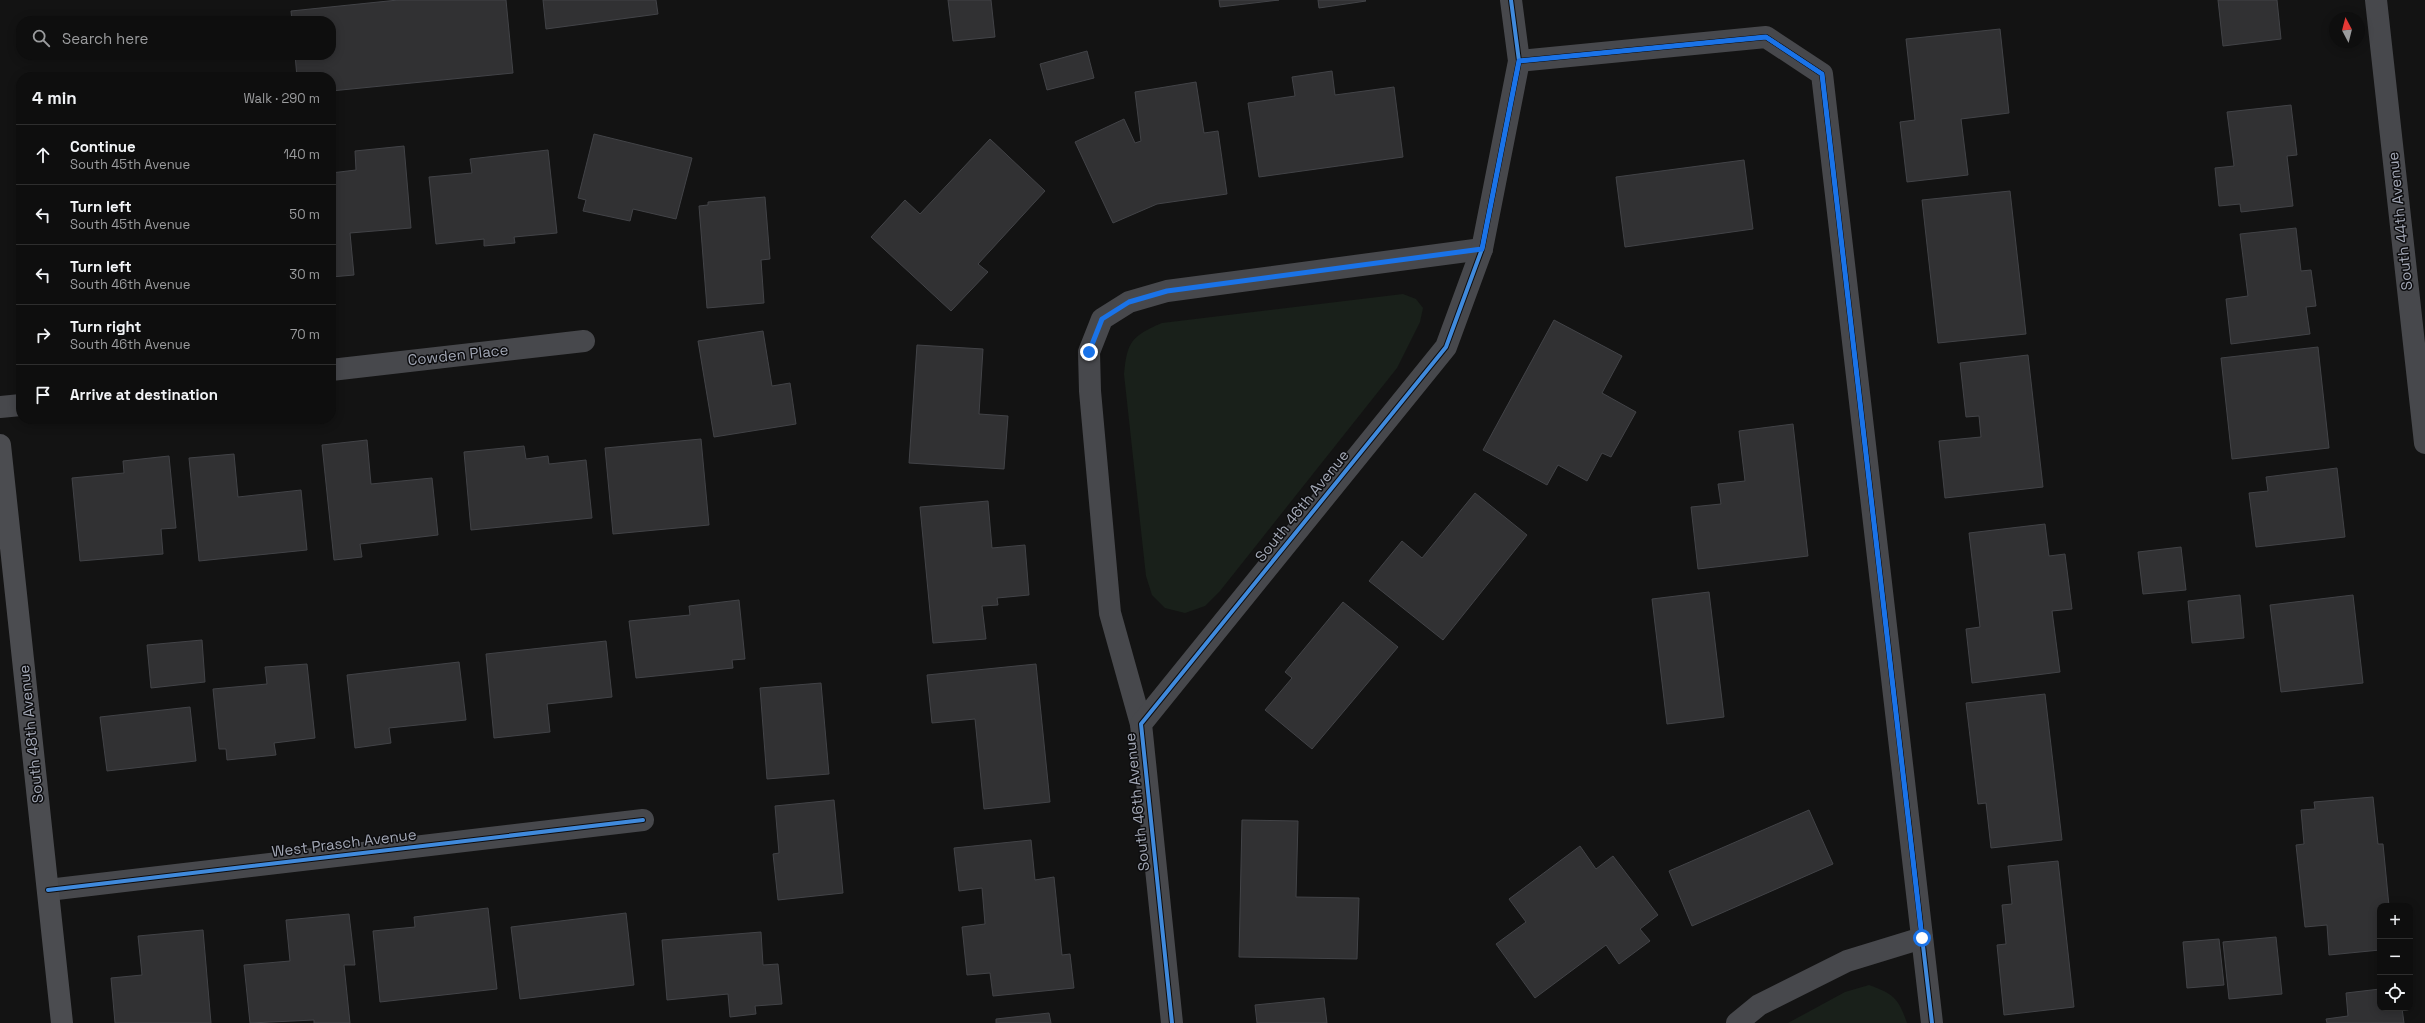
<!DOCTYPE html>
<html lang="en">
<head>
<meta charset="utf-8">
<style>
	:root { --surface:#0e0e0e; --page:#171717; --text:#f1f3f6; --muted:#9b9c9e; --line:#2e2e2e }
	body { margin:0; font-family:"Space Grotesk",sans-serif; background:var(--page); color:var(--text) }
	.controls { position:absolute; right:12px; bottom:12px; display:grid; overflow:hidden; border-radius:8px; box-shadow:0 2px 10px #0003 }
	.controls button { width:36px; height:36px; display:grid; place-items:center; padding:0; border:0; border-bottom:1px solid var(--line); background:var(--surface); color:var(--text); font:20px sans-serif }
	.compass { position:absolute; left:2329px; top:12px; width:36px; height:36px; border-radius:50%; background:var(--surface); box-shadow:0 2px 10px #0003; rotate:353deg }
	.stop { position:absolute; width:12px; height:12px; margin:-9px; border:3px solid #1a73e8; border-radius:50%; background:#fff }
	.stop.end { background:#1a73e8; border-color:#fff; box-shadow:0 1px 4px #0008 }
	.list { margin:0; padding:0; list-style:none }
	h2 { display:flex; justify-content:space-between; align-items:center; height:52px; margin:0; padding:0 16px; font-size:17px }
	h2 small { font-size:13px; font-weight:400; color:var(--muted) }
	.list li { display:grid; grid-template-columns:26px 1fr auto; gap:12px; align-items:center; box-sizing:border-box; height:60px; padding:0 16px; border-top:1px solid var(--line) }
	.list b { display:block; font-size:15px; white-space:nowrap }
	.list p { margin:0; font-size:13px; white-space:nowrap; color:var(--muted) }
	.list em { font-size:13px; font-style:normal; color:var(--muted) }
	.icon { flex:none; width:22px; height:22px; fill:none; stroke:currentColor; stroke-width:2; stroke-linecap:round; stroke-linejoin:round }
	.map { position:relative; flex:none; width:2425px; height:1023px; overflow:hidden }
	.search { position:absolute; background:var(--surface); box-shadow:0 2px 10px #0003; left:16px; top:16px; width:320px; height:44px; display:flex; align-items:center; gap:10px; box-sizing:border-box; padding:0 14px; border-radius:16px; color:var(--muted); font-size:15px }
	.panel { position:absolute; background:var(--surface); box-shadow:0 2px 10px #0003; left:16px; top:72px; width:320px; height:352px; border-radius:16px }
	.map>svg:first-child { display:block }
</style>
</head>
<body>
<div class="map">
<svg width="2425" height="1023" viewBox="0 0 2425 1023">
	<rect width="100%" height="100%" fill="#131313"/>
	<g fill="#19201a">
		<path d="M 1403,294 L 1416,299 L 1423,308 L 1420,322 L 1397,368 L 1220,591 L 1205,606 L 1185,613 L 1165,608 L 1152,595 L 1146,576 L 1124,374 C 1127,341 1132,336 1162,323 Z"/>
		<path d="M 1869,985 C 1894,994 1898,998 1907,1023 L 1788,1023 L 1845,992 Z"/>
	</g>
	<g fill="#313133" stroke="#424347">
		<path d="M 398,0 L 506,0 L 513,73 L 331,91 L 331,77 L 297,77 L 295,55 L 331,55 L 331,21 L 292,21 L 291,11 Z"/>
		<path d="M 543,0 L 656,0 L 658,14 L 546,29 Z"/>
		<path d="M 948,0 L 991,0 L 995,37 L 953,41 Z"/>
		<path d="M 1219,0 L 1279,0 L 1220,7 Z"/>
		<path d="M 1318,0 L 1365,0 L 1366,1 L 1319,8 Z"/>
		<path d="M 2218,0 L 2277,0 L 2281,39 L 2223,46 Z"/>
		<path d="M 2000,29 L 2009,113 L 1961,119 L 1968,175 L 1907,182 L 1900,122 L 1915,120 L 1906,39 Z"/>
		<path d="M 1087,51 L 1094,78 L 1047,90 L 1040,64 Z"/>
		<path d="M 1332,71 L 1335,95 L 1394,87 L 1403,157 L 1259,177 L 1248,103 L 1295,96 L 1292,77 Z"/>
		<path d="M 1196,82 L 1204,133 L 1218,131 L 1227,194 L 1157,204 L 1113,223 L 1075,142 L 1124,119 L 1135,143 L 1141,141 L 1135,92 Z"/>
		<path d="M 2291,105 L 2297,155 L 2287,156 L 2293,206 L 2241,212 L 2240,204 L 2219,206 L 2215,168 L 2234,166 L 2227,112 Z"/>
		<path d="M 594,134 L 692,158 L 676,219 L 633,209 L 630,221 L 583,211 L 586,200 L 578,198 Z"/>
		<path d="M 990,139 L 1045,191 L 978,264 L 988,272 L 951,311 L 871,237 L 905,200 L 920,214 Z"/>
		<path d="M 404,146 L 411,228 L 350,233 L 354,275 L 331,277 L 331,173 L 356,170 L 355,151 Z"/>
		<path d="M 548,150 L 557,233 L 514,237 L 515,243 L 484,246 L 484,239 L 436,244 L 429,177 L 472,173 L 470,159 Z"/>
		<path d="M 1744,160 L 1753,229 L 1625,247 L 1616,177 Z"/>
		<path d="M 2010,191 L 2026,334 L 1938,343 L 1922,200 Z"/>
		<path d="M 765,197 L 770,259 L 761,260 L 764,303 L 707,308 L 699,206 L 708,205 L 708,202 Z"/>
		<path d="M 2296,228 L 2301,271 L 2311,270 L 2316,306 L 2306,307 L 2310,334 L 2231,344 L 2226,299 L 2248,296 L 2240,234 Z"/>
		<path d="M 1554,320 L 1622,356 L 1602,393 L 1636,412 L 1611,457 L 1602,453 L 1587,481 L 1558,465 L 1547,485 L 1483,450 Z"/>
		<path d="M 763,331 L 772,386 L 790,383 L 796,424 L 714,437 L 698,341 Z"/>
		<path d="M 917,345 L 983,349 L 979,414 L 1008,416 L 1004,469 L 909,463 Z"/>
		<path d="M 2318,347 L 2329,448 L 2232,459 L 2221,358 Z"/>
		<path d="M 2028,355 L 2043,487 L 1945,498 L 1939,441 L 1981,437 L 1979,416 L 1966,417 L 1960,363 Z"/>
		<path d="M 1793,424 L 1808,556 L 1698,569 L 1691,507 L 1721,504 L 1718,484 L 1745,481 L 1739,431 Z"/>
		<path d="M 701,439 L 709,525 L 613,534 L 605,448 Z"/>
		<path d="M 367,440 L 371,484 L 432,478 L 438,535 L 360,544 L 362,557 L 334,560 L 322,445 Z"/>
		<path d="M 524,446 L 526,459 L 548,456 L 549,464 L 586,460 L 592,518 L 471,530 L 464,452 Z"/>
		<path d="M 234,454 L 238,497 L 301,490 L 307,550 L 199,561 L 189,458 Z"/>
		<path d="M 169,456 L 176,528 L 161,529 L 163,554 L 80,561 L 72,478 L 124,473 L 123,461 Z"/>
		<path d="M 2337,468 L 2345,537 L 2256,547 L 2249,493 L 2268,491 L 2266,477 Z"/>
		<path d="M 1475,493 L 1527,535 L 1443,640 L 1369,581 L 1402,541 L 1422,558 Z"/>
		<path d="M 988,501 L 992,548 L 1025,545 L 1029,595 L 997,598 L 998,605 L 982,606 L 986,639 L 933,643 L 920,507 Z"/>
		<path d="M 2045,524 L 2049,556 L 2065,554 L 2072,609 L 2052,611 L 2060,672 L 1972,683 L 1966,629 L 1980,627 L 1969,533 Z"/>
		<path d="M 2181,547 L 2186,590 L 2143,594 L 2138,552 Z"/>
		<path d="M 1709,592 L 1724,717 L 1667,724 L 1652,599 Z"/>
		<path d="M 2240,595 L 2244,638 L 2192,643 L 2188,601 Z"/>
		<path d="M 2353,595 L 2363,683 L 2281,692 L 2270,605 Z"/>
		<path d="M 739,600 L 745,659 L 732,660 L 733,668 L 636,678 L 629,621 L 690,615 L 689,606 Z"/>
		<path d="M 1343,602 L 1398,647 L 1312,749 L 1265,710 L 1292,678 L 1285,672 Z"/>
		<path d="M 202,640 L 205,682 L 151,688 L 147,645 Z"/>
		<path d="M 606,641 L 612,697 L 547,704 L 550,732 L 494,738 L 486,654 Z"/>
		<path d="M 459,662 L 466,720 L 389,728 L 391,743 L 355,748 L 347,675 Z"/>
		<path d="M 307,664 L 315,738 L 274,743 L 276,755 L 227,760 L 226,749 L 219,749 L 213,689 L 267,684 L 265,667 Z"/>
		<path d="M 1036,664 L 1050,802 L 984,809 L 975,719 L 932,723 L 927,675 Z"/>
		<path d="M 821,683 L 829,774 L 767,779 L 760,688 Z"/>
		<path d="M 2045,694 L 2062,840 L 1991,848 L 1986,803 L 1978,804 L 1966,703 Z"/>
		<path d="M 190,707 L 196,761 L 107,771 L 100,717 Z"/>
		<path d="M 2373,797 L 2378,844 L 2383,844 L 2389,906 L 2380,906 L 2380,950 L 2329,955 L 2327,925 L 2305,927 L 2296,845 L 2304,844 L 2301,810 L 2315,809 L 2314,802 Z"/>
		<path d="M 834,800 L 843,893 L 778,900 L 773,854 L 779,853 L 775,806 Z"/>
		<path d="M 1809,810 L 1833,864 L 1692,926 L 1669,871 Z"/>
		<path d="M 1242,820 L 1298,821 L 1296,897 L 1359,898 L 1357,959 L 1239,957 Z"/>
		<path d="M 1031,840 L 1035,880 L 1054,877 L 1062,955 L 1070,954 L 1074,988 L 993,996 L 990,973 L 967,975 L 962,927 L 985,924 L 982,888 L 959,891 L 954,848 Z"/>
		<path d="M 1580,846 L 1596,869 L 1613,856 L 1658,915 L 1640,929 L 1650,941 L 1619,964 L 1606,945 L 1535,998 L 1496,944 L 1526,922 L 1509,899 Z"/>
		<path d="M 2058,861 L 2074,1007 L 2004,1015 L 1997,945 L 2006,944 L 2002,905 L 2012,904 L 2008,866 Z"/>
		<path d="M 488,908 L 497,989 L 380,1002 L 373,931 L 415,927 L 414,917 Z"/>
		<path d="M 626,913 L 634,985 L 520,999 L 511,927 Z"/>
		<path d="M 349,914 L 355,965 L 344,965 L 350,1023 L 314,1023 L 314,1020 L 250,1023 L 244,965 L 290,961 L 286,920 Z"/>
		<path d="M 203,930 L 211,1023 L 115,1023 L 111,978 L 142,975 L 138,936 Z"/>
		<path d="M 761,932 L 763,965 L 778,964 L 782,1004 L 755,1006 L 756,1014 L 730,1017 L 728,994 L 667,1000 L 662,940 Z"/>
		<path d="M 2276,937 L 2282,994 L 2229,999 L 2223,942 Z"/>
		<path d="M 2219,939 L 2224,985 L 2187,988 L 2183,942 Z"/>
		<path d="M 2380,989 L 2380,1008 L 2402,1008 L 2404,1023 L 2327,1023 L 2326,1019 L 2348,1016 L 2346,993 Z"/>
		<path d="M 1324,998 L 1327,1023 L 1257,1023 L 1255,1005 Z"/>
		<path d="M 1049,1013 L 1051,1023 L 996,1023 L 996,1019 Z"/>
	</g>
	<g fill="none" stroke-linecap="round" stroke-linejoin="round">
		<g stroke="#47484c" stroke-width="22">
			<path d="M 2376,0 L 2425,443"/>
			<path d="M 1519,61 L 1766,37 L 1822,74 L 1932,1023"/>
			<path d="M 331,370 L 584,341"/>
			<path d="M 0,407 L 21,405"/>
			<path d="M 1141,724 L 1110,613 L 1090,391 L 1089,352 L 1102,319 L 1129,302 L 1167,291 L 1482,249"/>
			<path d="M 48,890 L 643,820"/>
			<path d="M 1172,1023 L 1141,724 L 1446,347 L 1482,249 L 1519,61 L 1511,0"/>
			<path d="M 1737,1023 L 1759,1005 L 1847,961 L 1922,938"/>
		</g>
		<path stroke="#4b4c50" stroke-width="22" d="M 0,445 L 62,1023"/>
		<defs>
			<g id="cycleway">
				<path d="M 1519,61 L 1766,37 L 1822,74 L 1932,1023"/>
				<path d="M 48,890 L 643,820"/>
				<path d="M 1172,1023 L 1141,724 L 1446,347 L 1482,249 L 1519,61 L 1511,0"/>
			</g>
		</defs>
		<use href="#cycleway" stroke="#0d0d0f" stroke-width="6"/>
		<use href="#cycleway" stroke="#408adc" stroke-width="4"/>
	</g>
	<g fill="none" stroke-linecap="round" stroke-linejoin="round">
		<path stroke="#1a73e8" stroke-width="5" d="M 1089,352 L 1102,319 L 1129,302 L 1167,291 L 1482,249 L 1519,61 L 1766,37 L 1822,74 L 1922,938"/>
	</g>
	<g text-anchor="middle" stroke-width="3" stroke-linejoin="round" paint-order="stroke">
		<g font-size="15" fill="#a3a8b6" stroke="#0d0d0f">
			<text transform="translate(2400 221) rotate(-96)" y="5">South 44th Avenue</text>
			<text transform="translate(458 355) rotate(-6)" y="5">Cowden Place</text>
			<text transform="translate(1302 506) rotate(-51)" y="5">South 46th Avenue</text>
			<text transform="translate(31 734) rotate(-96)" y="5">South 48th Avenue</text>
			<text transform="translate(1137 802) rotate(-96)" y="5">South 46th Avenue</text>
			<text transform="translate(344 843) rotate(-7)" y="5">West Prasch Avenue</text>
		</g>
	</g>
</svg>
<div class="controls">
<button>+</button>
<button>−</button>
<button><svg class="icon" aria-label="locate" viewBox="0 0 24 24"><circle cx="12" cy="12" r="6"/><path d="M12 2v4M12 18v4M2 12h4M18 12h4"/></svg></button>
</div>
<svg class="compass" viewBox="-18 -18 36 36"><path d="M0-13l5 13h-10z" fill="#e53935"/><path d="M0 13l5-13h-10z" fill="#9b9c9e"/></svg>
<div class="stop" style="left:1922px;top:938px"></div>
<div class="stop end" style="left:1089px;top:352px"></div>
<div class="search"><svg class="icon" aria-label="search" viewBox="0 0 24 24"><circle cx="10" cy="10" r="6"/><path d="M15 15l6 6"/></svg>Search here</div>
<section class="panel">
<h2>4 min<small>Walk · 290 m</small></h2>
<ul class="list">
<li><svg class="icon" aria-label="ahead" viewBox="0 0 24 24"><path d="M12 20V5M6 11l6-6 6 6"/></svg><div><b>Continue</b><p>South 45th Avenue</p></div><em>140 m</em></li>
<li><svg class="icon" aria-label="left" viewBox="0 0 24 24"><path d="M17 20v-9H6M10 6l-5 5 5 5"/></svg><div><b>Turn left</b><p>South 45th Avenue</p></div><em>50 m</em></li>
<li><svg class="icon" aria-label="left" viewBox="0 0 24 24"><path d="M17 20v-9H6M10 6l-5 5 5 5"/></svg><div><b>Turn left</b><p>South 46th Avenue</p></div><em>30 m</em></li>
<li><svg class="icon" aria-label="right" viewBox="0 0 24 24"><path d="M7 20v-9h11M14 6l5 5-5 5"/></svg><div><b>Turn right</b><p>South 46th Avenue</p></div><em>70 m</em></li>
<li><svg class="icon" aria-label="arrive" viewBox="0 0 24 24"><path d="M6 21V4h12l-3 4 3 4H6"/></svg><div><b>Arrive at destination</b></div></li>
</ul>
</section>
</div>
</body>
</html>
